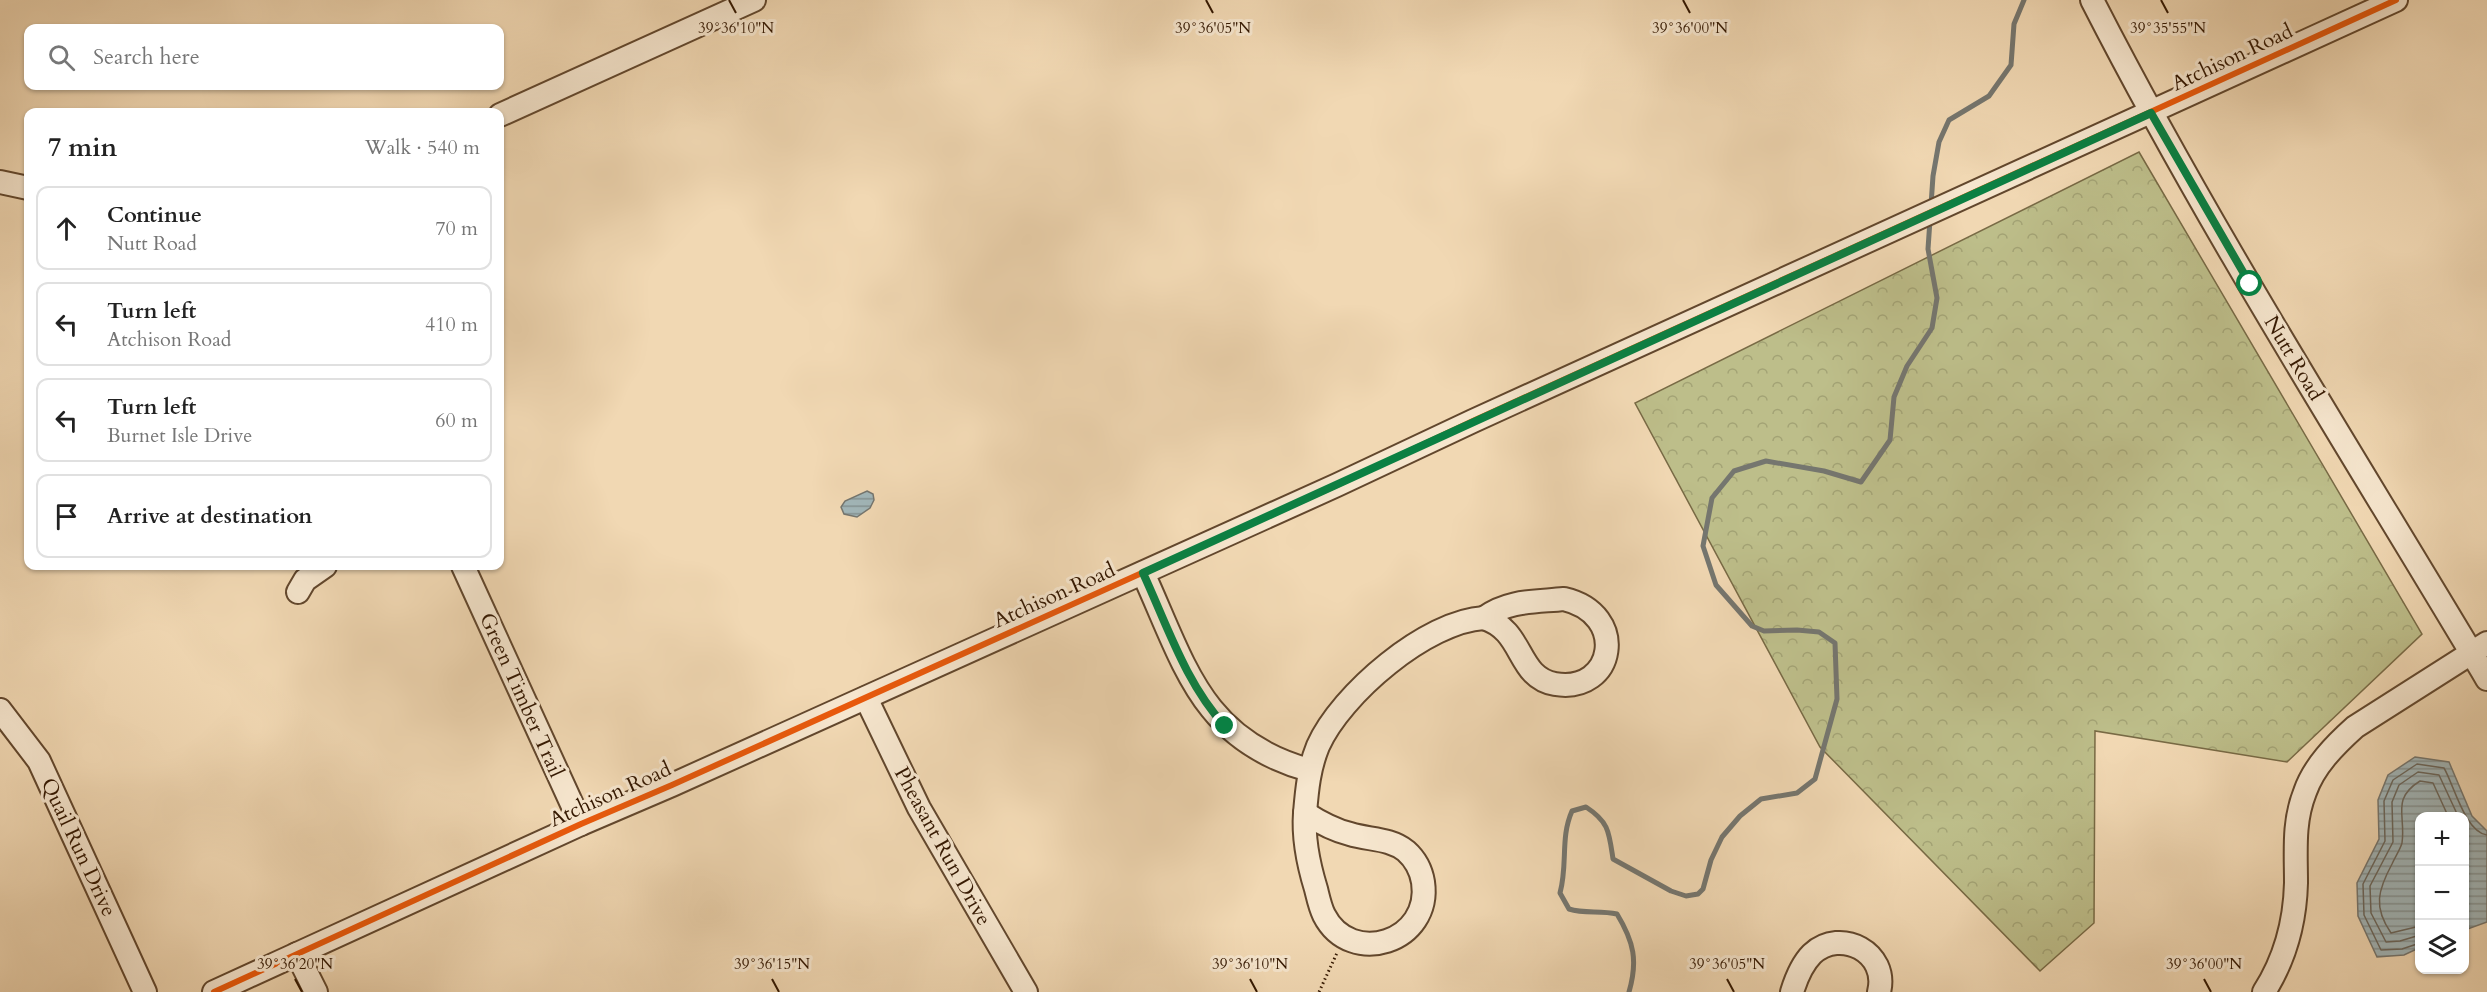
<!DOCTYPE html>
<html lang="en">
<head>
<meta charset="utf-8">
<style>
	:root { --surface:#fff; --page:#f6f6f6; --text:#222; --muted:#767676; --line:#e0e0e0 }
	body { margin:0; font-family:Cardo,serif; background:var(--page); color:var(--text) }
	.controls { position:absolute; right:18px; bottom:18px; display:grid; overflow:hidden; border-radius:12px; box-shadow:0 2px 4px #0004 }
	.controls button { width:54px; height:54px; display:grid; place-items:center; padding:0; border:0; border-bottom:2px solid var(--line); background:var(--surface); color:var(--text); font:30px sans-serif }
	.stop { position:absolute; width:18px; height:18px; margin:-14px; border:4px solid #0b8043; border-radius:50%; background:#fff }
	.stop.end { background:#0b8043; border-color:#fff; box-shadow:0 2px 6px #0008 }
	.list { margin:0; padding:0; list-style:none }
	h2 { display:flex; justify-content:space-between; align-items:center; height:78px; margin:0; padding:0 24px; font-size:26px }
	h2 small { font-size:20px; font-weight:400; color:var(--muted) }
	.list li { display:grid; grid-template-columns:39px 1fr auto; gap:18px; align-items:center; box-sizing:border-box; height:84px; margin:0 12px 12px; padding:0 12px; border:2px solid var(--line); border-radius:12px }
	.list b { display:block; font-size:22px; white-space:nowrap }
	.list p { margin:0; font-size:20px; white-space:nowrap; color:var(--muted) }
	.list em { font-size:20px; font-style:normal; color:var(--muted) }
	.icon { flex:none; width:33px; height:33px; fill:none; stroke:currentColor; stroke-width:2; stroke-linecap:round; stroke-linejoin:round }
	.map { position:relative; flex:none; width:2487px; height:992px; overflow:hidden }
	.search { position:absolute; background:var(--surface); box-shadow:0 2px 4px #0004; left:24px; top:24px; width:480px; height:66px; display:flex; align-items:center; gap:15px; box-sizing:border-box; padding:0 21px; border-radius:12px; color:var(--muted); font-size:22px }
	.panel { position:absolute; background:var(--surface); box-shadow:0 2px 4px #0004; left:24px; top:108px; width:480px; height:462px; border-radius:12px }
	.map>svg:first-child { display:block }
</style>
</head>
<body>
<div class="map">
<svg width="2487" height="992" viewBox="0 0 2487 992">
	<defs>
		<pattern id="forest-crowns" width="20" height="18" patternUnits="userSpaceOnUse" patternTransform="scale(1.5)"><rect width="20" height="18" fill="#bdbe8a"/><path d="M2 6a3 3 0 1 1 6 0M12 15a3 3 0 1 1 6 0" fill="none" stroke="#a3a375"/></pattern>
		<pattern id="water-rules" width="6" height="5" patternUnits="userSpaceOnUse" patternTransform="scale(1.5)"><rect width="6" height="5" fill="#a1b6b9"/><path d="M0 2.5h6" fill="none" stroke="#849394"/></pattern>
	</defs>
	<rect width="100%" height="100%" fill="#f1d8b3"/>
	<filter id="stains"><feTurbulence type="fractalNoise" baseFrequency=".00333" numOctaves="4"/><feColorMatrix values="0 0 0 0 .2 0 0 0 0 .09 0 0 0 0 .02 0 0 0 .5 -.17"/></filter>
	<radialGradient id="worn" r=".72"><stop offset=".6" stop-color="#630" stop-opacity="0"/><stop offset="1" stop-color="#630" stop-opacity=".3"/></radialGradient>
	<path fill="url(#forest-crowns)" stroke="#786a45" stroke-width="1.5" d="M 2139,152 L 2422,634 L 2287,762 L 2095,731 L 2094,923 L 2040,971 L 1820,747 L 1635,403 Z"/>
	<g fill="url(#water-rules)" stroke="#75766f" stroke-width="1.5">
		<path d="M 867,491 L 873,494 L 874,500 L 870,508 L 857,517 L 844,514 L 841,507 L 845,501 Z"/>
		<path d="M 2415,757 L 2449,762 L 2472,816 L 2487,831 L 2487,922 L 2465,930 L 2464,816 L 2420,816 L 2419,948 L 2404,955 L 2377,957 L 2358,916 L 2357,883 L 2379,839 L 2378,800 L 2388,775 Z"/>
	</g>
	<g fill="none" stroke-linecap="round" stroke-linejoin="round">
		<g stroke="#6a665c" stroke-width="1.5">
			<path d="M 2420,926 L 2391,933 C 2373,907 2378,890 2392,864 C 2395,857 2400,850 2402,843 C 2406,815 2391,799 2420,781 L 2433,783 L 2448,816"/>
			<path d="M 2420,935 L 2400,941 L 2386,942 L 2371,913 L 2370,886 L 2393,842 L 2392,802 L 2399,785 L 2418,772 L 2439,775 L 2458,816"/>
			<path d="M 2420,943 L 2402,949 L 2381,950 L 2364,915 L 2363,884 L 2385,841 L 2384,801 L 2393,780 L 2417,764 L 2444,768 C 2454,785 2465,832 2487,835"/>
		</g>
		<g stroke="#75766f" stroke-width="5">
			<path d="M 1931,205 L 1933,176 L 1939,142 L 1949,120 L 1989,96 L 2011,65 L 2014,24 L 2024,0"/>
			<path d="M 1629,992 C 1638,961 1634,942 1617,914 C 1600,910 1585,914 1569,909 L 1560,893 C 1568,864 1560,838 1572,811 L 1586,807 C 1609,822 1609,832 1613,859 L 1671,891 L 1686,896 L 1698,894 L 1703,889 L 1711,860 L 1722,837 L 1740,816 L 1761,799 L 1797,793 L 1815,779 L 1837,699 L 1835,643 L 1819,632 L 1797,630 L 1764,631 L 1752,626 L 1716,585 L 1703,546 L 1712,498 L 1734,471 L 1766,461 L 1824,471 L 1861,482 L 1890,440 L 1894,397 L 1907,366 L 1932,328 L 1937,298 L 1928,249 L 1930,220"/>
		</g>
		<defs>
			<g id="minor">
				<path d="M 2092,0 C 2211,233 2353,454 2487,679"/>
				<path d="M 500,115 L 754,0"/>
				<path d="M 0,182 L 28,188"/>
				<path d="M 463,566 L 581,824"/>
				<path d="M 1143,573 C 1185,665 1201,740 1309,770"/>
				<path d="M 298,592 L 305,580 L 325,566"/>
				<path d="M 1564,599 C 1629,614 1615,694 1555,684 C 1516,677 1525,631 1484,618 C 1508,600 1536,602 1564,599 Z"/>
				<path d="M 866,698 L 919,808 L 1026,992"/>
				<path d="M 0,710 L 39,761 L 145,992"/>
				<path d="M 1305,813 C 1319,822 1333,830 1350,834 C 1369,840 1390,838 1406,851 C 1415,859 1421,870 1423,882 C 1432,942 1351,968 1324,915 C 1320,907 1318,897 1316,889 C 1308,863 1303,839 1305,813 Z"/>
				<path d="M 1305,813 C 1307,789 1309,768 1318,746 C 1341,694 1427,621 1484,618"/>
				<path d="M 297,954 L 316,992"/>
				<path d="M 214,992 L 581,824 L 672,785 L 1337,485 L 1473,421 L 2396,0"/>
				<path d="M 1792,992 C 1796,979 1802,964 1812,954 C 1841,927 1889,953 1879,992"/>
				<path d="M 2264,992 C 2285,959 2295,922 2296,883 C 2296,851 2293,822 2305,792 C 2314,766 2335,745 2355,727 L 2487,643"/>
			</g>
		</defs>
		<use href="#minor" stroke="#62472d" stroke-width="26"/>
		<path stroke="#331700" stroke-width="3" stroke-dasharray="1.5 3" stroke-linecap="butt" d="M 1319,992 L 1337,953"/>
		<use href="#minor" stroke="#f6e6ce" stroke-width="22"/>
		<defs>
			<path id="cycleway" d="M 214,992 L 581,824 L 672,785 L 1337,485 L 1473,421 L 2396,0"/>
		</defs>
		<use href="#cycleway" stroke="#f6e6ce" stroke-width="10"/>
		<use href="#cycleway" stroke="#e8590c" stroke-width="6"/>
	</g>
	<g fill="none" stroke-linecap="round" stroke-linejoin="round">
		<path stroke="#0b8043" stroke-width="8" d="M 1225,726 C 1186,684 1167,625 1143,573 L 2151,113 L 2250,284"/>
	</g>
	<path fill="none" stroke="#331700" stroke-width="2" d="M 729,0 L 736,13M 1206,0 L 1213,13M 1683,0 L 1690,13M 2161,0 L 2168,13M 295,979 L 302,992M 772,979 L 779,992M 1250,979 L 1257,992M 1727,979 L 1734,992M 2204,979 L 2211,992"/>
	<g text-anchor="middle" stroke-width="6" stroke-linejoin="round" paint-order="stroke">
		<g font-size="21" fill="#331700" stroke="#f6e6ce">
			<text transform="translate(2232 57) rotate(-25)" y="7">Atchison Road</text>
			<text transform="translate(2294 358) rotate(59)" y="7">Nutt Road</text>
			<text transform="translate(1054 595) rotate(-24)" y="7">Atchison Road</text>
			<text transform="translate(522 695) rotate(66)" y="7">Green Timber Trail</text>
			<text transform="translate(610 794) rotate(-24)" y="7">Atchison Road</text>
			<text transform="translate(943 846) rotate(61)" y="7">Pheasant Run Drive</text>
			<text transform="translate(79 847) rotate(65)" y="7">Quail Run Drive</text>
		</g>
	</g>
	<g font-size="15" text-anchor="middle" fill="#331700" stroke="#f6e6ce" stroke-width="6" stroke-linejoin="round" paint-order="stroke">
		<text x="736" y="33">39°36'10"N</text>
		<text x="1213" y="33">39°36'05"N</text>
		<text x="1690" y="33">39°36'00"N</text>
		<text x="2168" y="33">39°35'55"N</text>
		<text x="295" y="969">39°36'20"N</text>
		<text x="772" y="969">39°36'15"N</text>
		<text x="1250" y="969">39°36'10"N</text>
		<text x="1727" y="969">39°36'05"N</text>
		<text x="2204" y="969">39°36'00"N</text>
	</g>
	<rect width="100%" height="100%" filter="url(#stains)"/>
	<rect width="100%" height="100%" fill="url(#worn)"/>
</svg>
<div class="controls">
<button>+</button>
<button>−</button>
<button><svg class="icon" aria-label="layers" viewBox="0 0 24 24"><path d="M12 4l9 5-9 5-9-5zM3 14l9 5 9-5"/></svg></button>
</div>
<div class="stop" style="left:2250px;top:284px"></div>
<div class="stop end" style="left:1225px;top:726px"></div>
<div class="search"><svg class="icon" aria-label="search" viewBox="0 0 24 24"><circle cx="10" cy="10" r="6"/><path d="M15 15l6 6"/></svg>Search here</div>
<section class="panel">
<h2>7 min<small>Walk · 540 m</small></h2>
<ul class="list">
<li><svg class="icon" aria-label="ahead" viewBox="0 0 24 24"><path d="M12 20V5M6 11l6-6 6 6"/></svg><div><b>Continue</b><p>Nutt Road</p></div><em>70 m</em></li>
<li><svg class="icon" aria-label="left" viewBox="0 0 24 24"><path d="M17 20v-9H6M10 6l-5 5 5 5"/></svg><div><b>Turn left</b><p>Atchison Road</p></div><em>410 m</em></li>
<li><svg class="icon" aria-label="left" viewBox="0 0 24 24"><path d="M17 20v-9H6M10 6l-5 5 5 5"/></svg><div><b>Turn left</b><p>Burnet Isle Drive</p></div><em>60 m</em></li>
<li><svg class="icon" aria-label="arrive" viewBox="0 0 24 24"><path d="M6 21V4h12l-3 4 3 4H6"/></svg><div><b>Arrive at destination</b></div></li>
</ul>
</section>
</div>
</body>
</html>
